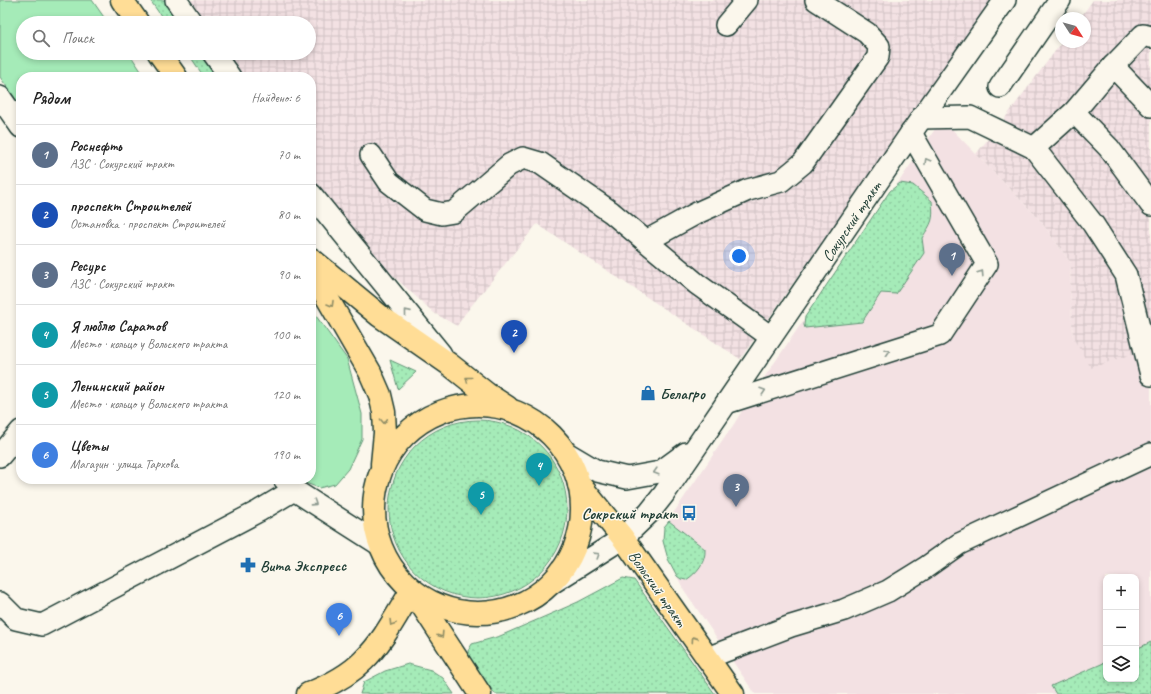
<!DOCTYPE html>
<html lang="ru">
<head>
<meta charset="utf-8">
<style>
	:root { --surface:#fff; --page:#f6f6f6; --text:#222; --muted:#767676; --line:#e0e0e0; --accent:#111827 }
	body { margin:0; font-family:Caveat,sans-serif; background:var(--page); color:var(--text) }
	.controls { position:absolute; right:12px; bottom:12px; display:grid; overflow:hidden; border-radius:8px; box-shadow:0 2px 6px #0003 }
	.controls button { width:36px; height:36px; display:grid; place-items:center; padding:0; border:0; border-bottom:1px solid var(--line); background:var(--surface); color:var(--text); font:20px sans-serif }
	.compass { position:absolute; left:1055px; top:12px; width:36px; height:36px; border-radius:50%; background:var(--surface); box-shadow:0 2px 6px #0003; rotate:126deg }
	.you { position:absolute; left:739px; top:256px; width:14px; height:14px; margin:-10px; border:3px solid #fff; border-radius:50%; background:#1a73e8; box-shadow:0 0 0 6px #1a73e833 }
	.badge { display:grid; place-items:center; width:26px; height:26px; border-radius:50%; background:var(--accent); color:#fff; font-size:13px; font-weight:700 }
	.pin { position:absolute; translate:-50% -33px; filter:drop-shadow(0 1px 2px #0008) }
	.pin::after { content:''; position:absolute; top:21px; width:14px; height:12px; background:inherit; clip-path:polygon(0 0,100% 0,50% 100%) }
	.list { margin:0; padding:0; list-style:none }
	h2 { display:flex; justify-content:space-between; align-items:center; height:52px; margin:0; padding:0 16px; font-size:17px }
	h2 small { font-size:13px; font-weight:400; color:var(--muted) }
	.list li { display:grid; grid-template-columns:26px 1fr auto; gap:12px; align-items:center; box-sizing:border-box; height:60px; padding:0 16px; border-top:1px solid var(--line) }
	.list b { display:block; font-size:15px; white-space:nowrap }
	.list p { margin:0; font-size:13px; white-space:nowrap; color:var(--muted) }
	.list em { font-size:13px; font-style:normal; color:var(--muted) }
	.icon { flex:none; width:22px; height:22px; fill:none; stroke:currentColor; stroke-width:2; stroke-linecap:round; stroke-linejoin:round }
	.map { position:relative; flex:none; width:1151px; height:694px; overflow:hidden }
	.search { position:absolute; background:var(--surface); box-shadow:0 2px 6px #0003; left:16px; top:16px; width:300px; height:44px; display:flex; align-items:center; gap:10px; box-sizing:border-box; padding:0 14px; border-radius:22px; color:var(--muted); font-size:15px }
	.panel { position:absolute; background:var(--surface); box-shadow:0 2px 6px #0003; left:16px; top:72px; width:300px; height:412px; border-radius:16px }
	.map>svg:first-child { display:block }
</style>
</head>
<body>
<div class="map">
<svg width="1151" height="694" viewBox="0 0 1151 694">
	<defs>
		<pattern id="industrial-grid" width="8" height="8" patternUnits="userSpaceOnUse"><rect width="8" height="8" fill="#f3e1e3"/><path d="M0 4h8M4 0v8" fill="none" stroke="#d0c2c3"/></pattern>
		<pattern id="grass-dots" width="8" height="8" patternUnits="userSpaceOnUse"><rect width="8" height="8" fill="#a5ebb8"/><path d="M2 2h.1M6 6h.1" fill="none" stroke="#8eca9f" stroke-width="1.8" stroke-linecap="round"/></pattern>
	</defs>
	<rect width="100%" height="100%" fill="#fbf7ec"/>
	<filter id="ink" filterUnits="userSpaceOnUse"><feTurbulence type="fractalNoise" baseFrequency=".025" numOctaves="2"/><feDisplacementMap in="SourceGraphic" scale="8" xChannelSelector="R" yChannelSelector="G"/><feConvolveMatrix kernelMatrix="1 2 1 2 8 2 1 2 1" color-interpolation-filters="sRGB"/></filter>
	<g filter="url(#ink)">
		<path fill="#f3e1e3" d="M 942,119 L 1039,219 L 1071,263 L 1070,289 L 1073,338 L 1132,354 L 1151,349 L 1151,642 L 1136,649 L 1136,577 L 1106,577 L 1106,662 L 1052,686 L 1056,694 L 755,694 L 684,590 L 668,559 L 663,541 L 664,527 L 734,424 L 746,404 Z"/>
		<g fill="url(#industrial-grid)">
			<path d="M 190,0 L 992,0 L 740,359 L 537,224 L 464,315 L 457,326 L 434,313 L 379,263 L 344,222 L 311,175 L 311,77 L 244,77 L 227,53 L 309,53 L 309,23 L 206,23 Z"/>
			<path d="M 1093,0 L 1151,0 L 1151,349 L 1132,354 L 1091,368 L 1073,338 L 1070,289 L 1071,263 L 1039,219 L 976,154 L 1002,122 L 1062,42 L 1085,42 L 1085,18 L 1080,18 Z"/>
		</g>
		<g fill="url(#grass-dots)" stroke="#629476">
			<path d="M 150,0 L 165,0 L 181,23 L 166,23 Z"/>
			<path d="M 188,53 L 202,53 L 219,77 L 204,77 Z"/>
			<path d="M 900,183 L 913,185 L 932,201 C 934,221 932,222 922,238 L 924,253 L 896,294 L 881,293 L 862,322 L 805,328 L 804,325 L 805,317 L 890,191 Z"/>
			<path d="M 390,360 L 416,372 L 398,389 Z"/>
			<circle cx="478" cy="509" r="89"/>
			<path d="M 669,521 L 705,549 C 706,562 697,573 686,580 L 681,579 L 677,576 L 668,559 L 663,541 L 664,527 Z"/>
			<path d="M 623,578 L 634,580 L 715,694 L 495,694 L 469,658 L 468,651 L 472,644 L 500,636 L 553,613 L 578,602 Z"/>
			<path d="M 1151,642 L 1151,694 L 1056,694 L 1051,686 L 1106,662 L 1106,679 L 1136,679 L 1136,649 Z"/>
			<path d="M 408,664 L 431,670 L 443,678 L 454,694 L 360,694 L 364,682 L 385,671 Z"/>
		</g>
		<g fill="#a5ebb8" stroke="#629476">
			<path d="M 0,0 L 92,0 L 108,23 L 23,23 L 23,53 L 129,53 L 145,77 L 21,77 L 21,107 L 0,77 Z"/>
			<path d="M 311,309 L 347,359 L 362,414 L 362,439 L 348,469 L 335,484 L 319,488 L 303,482 L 301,479 L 311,479 Z"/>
		</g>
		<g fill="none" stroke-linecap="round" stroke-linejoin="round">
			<defs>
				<g id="minor">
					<path d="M 176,0 L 192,23"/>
					<path d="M 726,25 L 747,0"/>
					<path d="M 1151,37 L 1143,35 L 1113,66 L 1074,112 L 1034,148 L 1093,224 L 1126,275 L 1151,375"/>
					<path d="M 213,53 L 230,77"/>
					<path d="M 1113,66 L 1151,106"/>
					<path d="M 1000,87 L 1060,0"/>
					<path d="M 0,97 L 21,127"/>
					<path d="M 1074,112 L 1109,148 L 1151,205"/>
					<path d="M 921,118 L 970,117 L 1034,148"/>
					<path d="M 371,155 L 389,182 L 425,210 L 442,214 L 454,212 L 509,165 L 523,158 L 540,163 L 611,212 L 697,284 L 771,337"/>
					<path d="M 311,194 L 441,354"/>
					<path d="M 646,241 L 697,213 L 748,190 L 781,181 L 803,163 L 878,57 L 879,46 L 867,33 L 816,0"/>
					<path d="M 726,403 L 940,335 L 987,264 L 911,133"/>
					<path d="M 565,452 L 597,471 L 627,478 L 660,472 L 686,453"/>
					<path d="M 0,456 L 21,431"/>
					<path d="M 284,479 L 294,490 L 380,545"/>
					<path d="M 552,583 L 623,538 L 649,513 L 664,494 L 911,133 L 1005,0"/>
					<path d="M 0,603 L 16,619 L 42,625 L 259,511 L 294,490"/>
					<path d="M 707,658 L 791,626 L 844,610 L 888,591 L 925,568 L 959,544 L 1151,454"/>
				</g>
				<g id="major">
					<path d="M 122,0 L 138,23"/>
					<path d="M 159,53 L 176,77"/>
					<path d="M 311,259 L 380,316 L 449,364 L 487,394 L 507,407"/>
					<path d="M 311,270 L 370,372 L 380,395 L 384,412 L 385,433 L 382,464"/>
					<circle cx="478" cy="509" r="104"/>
					<path d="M 579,484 L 623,538 L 733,694"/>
					<path d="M 308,694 C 328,686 348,676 363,661 C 384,641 397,614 412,590 L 480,694"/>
				</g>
			</defs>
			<use href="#minor" stroke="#1f3d34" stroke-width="24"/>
			<use href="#major" stroke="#1f3d34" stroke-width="25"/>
			<use href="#minor" stroke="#fbf7ec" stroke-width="21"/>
			<use href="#major" stroke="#ffdd96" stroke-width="22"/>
		</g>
		<defs><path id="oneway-chevron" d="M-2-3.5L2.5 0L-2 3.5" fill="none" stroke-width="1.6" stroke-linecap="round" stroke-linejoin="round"/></defs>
		<g stroke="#8d9a90">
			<use href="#oneway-chevron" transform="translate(927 161) rotate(-120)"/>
			<use href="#oneway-chevron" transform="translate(981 273) rotate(-57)"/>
			<use href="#oneway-chevron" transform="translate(407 312) rotate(-129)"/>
			<use href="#oneway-chevron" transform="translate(887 352) rotate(-18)"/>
			<use href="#oneway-chevron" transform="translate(763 391) rotate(-18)"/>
			<use href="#oneway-chevron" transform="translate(656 472) rotate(164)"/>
			<use href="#oneway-chevron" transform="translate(314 503) rotate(33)"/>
			<use href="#oneway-chevron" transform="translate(597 555) rotate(-32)"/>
		</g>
		<g stroke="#8f8d65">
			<use href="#oneway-chevron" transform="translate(331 304) rotate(60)"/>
			<use href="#oneway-chevron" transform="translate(468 379) rotate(-142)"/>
			<use href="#oneway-chevron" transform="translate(384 421) rotate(87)"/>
			<use href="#oneway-chevron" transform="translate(392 623) rotate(122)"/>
			<use href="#oneway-chevron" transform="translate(441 635) rotate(57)"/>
			<use href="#oneway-chevron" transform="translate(694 639) rotate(-125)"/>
		</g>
	</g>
	<defs>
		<symbol id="shop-bare" viewBox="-9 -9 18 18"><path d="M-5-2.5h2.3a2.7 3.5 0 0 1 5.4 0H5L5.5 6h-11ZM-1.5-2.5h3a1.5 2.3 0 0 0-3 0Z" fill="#1f6fb2" stroke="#fbf7ec" stroke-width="2.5" paint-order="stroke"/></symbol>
		<symbol id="bus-bare" viewBox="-9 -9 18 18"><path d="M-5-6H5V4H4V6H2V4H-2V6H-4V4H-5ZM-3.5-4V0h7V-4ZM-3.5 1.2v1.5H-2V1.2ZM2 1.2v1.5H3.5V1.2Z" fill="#1f6fb2" stroke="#fbf7ec" stroke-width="2.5" paint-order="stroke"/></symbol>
		<symbol id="pharmacy-bare" viewBox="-9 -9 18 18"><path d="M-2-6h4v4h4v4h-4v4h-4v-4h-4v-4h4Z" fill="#1f6fb2" stroke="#fbf7ec" stroke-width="2.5" paint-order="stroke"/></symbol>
	</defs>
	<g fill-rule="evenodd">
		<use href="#shop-bare" x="637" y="382" width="22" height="22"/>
		<use href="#bus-bare" x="678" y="502" width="22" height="22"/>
		<use href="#pharmacy-bare" x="237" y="554" width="22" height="22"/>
	</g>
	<g text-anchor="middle" stroke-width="3" stroke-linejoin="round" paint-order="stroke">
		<g font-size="16" fill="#1f3d34" stroke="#fbf7ec">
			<text transform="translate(851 221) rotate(-56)" y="6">Сокурский тракт</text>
			<text transform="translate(658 588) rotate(55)" y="6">Вольский тракт</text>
		</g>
		<g font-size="16" font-weight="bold" fill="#1f3d34" stroke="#fbf7ec" text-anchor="start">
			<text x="660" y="399">Белагро</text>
			<text x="677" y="519" text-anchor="end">Сокрский тракт</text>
			<text x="260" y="571">Вита Экспресс</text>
		</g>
	</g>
</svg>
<div class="controls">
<button>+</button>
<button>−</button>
<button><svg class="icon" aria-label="layers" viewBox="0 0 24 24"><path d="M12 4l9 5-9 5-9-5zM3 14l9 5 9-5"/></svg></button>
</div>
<svg class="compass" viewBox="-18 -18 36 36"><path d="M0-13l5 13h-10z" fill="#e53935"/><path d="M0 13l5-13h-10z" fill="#767676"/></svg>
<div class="you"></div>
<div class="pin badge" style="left:952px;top:276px;background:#5c6f8a">1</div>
<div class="pin badge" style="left:514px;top:353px;background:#1a4fb4">2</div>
<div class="pin badge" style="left:736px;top:507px;background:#5c6f8a">3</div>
<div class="pin badge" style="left:539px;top:486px;background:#0f9aa8">4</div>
<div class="pin badge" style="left:481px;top:515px;background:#0f9aa8">5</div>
<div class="pin badge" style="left:339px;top:636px;background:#3f7fe0">6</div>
<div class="search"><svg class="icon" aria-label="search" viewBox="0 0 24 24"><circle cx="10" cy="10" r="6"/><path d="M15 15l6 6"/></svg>Поиск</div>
<section class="panel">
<h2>Рядом<small>Найдено: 6</small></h2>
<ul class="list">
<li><span class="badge" style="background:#5c6f8a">1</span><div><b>Роснефть</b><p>АЗС · Сокурский тракт</p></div><em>70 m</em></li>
<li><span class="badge" style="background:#1a4fb4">2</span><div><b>проспект Строителей</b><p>Остановка · проспект Строителей</p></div><em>80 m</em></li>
<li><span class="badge" style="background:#5c6f8a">3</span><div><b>Ресурс</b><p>АЗС · Сокурский тракт</p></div><em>90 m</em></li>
<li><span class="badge" style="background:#0f9aa8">4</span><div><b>Я люблю Саратов</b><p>Место · кольцо у Вольского тракта</p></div><em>100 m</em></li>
<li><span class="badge" style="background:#0f9aa8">5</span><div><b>Ленинский район</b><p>Место · кольцо у Вольского тракта</p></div><em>120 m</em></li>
<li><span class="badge" style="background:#3f7fe0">6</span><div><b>Цветы</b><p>Магазин · улица Тархова</p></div><em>190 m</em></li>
</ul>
</section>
</div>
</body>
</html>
